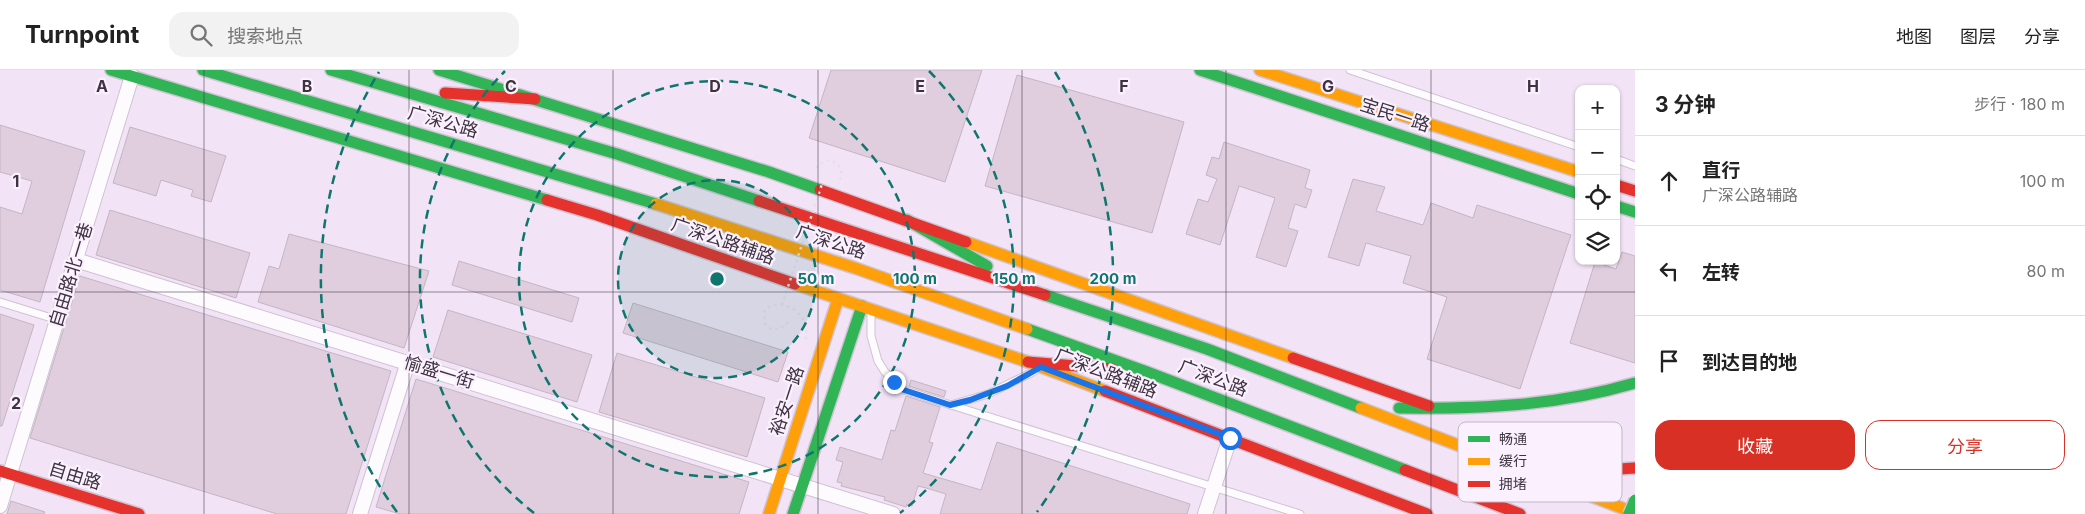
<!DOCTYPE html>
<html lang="zh">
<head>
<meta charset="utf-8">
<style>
	:root { --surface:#fff; --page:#f2f2f2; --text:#222; --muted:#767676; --line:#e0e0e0; --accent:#d93025 }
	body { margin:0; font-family:Inter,"Noto Sans SC",sans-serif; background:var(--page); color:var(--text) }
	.controls { position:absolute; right:15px; top:15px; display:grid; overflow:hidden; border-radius:10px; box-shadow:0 1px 4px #0004 }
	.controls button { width:45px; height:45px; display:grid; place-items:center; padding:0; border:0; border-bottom:1px solid var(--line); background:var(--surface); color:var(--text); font:25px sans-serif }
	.stop { position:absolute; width:15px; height:15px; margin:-11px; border:4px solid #1a73e8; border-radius:50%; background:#fff }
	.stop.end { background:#1a73e8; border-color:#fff; box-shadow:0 1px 5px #0008 }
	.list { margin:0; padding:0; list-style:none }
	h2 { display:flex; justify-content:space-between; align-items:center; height:65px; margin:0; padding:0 20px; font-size:21px }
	h2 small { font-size:16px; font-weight:400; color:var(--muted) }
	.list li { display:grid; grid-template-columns:32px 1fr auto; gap:15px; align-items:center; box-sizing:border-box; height:90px; padding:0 20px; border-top:1px solid var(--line) }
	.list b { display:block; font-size:19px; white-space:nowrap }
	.list p { margin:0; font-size:16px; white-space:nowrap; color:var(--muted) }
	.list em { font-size:16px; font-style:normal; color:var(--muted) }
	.actions { display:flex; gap:10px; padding:15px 20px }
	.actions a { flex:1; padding:11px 0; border:1px solid var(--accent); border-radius:15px; text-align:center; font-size:18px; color:var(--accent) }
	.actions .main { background:var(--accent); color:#fff }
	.icon { flex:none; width:28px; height:28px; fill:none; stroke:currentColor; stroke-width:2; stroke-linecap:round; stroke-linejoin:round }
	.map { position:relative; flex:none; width:1635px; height:444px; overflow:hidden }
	header { display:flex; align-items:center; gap:30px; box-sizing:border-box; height:70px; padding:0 25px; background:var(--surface); border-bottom:1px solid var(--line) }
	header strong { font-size:24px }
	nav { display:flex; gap:28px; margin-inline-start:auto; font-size:18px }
	.search { width:350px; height:45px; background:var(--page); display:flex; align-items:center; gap:12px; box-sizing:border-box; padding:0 18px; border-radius:15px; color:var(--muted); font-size:19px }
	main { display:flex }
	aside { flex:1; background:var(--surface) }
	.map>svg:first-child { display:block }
</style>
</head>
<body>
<header>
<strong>Turnpoint</strong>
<div class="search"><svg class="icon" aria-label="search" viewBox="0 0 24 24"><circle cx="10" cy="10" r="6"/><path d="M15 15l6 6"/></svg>搜索地点</div>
<nav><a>地图</a><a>图层</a><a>分享</a></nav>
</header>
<main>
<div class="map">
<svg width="1635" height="444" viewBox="0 0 1635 444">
	<rect width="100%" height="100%" fill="#f2e4f6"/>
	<g fill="#e0cdde" stroke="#c3b6c2">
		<path d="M 831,0 L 982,0 L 945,112 L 809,68 Z"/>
		<path d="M 1017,5 L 1184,52 L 1152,163 L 985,116 Z"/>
		<path d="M 0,55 L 85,81 L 40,232 L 0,220 L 0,137 L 22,144 L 32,111 L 0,102 Z"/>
		<path d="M 130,57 L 226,86 L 211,132 L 191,126 L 193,120 L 161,110 L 156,126 L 113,113 Z"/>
		<path d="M 1224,72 L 1310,100 L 1305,118 L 1312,120 L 1306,138 L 1295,134 L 1288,158 L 1298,161 L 1286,197 L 1256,187 L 1275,128 L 1239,116 L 1220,175 L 1186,164 L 1198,129 L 1208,132 L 1217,109 L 1206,105 L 1212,87 L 1219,89 Z"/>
		<path d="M 1353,109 L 1385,117 L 1376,141 L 1423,155 L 1431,133 L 1473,148 L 1477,135 L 1571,165 L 1520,319 L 1427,289 L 1447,227 L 1403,213 L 1411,186 L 1366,173 L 1359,196 L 1328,187 Z"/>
		<path d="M 110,140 L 250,183 L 236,228 L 96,185 Z"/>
		<path d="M 289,164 L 429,201 L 404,278 L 258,232 L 269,196 L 279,199 Z"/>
		<path d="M 1622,182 L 1635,186 L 1635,293 L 1570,273 L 1595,192 L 1616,199 Z"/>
		<path d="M 459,191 L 579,228 L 572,252 L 452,215 Z"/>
		<path d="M 80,206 L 391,301 L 346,444 L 277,444 L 30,368 Z"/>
		<path d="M 633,233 L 788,282 L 778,312 L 623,263 Z"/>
		<path d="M 448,240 L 592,285 L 577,332 L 433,287 Z"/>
		<path d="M 0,244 L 34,255 L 2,356 L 0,356 Z"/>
		<path d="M 617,283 L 765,328 L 747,387 L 599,342 Z"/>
		<path d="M 416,309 L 749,412 L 739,444 L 400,444 L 376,437 Z"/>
		<path d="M 911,310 L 946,321 L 944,327 L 909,316 Z"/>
		<path d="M 906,326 L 940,337 L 929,372 L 933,373 L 923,403 L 981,420 L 997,372 L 1190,434 L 1187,444 L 940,444 L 946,424 L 926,418 L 918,416 L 912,436 L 907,434 L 906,437 L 884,430 L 885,427 L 841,416 L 842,413 L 837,412 L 843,392 L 836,390 L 840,377 L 882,390 L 891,360 L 895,361 Z"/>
		<path d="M 11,431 L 45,442 L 44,444 L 7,444 Z"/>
	</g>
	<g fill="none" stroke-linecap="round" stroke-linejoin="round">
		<defs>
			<g id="lane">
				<path d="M 1350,0 L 1579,77"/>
				<path d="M 1616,89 L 1635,96"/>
				<path d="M 0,232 L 58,250"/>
				<path d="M 871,243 L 871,266 L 878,291 L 885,302 L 904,320 L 951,335 L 988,324 L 1035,301"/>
				<path d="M 951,335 L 1300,444"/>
			</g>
			<g id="street">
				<path d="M 76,190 L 893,444"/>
				<path d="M 0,436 L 132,6"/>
				<path d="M 360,444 L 408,292"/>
				<path d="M 1205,444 L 1230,368"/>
			</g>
			<g id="fast">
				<path d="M 111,0 L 547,130"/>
				<path d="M 203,0 L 656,134"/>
				<path d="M 331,0 L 617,84 L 759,131"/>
				<path d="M 439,0 L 769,102 L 820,120"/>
				<path d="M 1200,0 L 1579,124"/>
				<path d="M 1616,136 L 1635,142"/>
				<path d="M 907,150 L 987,196"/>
				<path d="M 1045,225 L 1207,279 L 1361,338"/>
				<path d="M 1027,259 L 1147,302 L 1405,400"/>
				<path d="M 1399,338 C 1480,339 1557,336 1635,313"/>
				<path d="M 793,444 L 862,236"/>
			</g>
			<g id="slow">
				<path d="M 1260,0 L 1579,102"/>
				<path d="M 656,134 L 855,198 L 1027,259"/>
				<path d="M 966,172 L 1293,288"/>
				<path d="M 795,214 L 1028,292 L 1105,321"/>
				<path d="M 1361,338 L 1635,443"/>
				<path d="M 769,444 L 838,229"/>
			</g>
			<g id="jam">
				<path d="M 445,23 L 535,29"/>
				<path d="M 1616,115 L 1635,121"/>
				<path d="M 820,120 L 966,172"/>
				<path d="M 547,130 L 597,145 L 795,214"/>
				<path d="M 759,131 L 1045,225"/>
				<path d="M 1293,288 L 1429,336"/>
				<path d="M 1028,292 L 1112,299"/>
				<path d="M 1105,321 L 1427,444"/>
				<path d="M 1521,381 C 1561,395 1592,402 1635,398"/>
				<path d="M 1405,400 L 1520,444"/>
				<path d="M 0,401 L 139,444"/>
			</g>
		</defs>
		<use href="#lane" stroke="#cec3d2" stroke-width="9"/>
		<use href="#street" stroke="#cec3d2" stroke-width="16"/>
		<use href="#fast" stroke="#cec3d2" stroke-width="14"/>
		<use href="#slow" stroke="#cec3d2" stroke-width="14"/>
		<use href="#jam" stroke="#cec3d2" stroke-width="14"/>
		<g stroke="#e4e0e6" stroke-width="2.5" stroke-dasharray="2.5 4" stroke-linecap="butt">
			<path d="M 816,98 L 824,91 C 837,89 844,98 840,110"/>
			<path d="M 788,252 L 780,259 L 771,259 L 765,254 L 764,242 C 776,224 814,241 805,271"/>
		</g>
		<use href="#lane" stroke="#fdfbfe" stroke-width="7"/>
		<use href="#street" stroke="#fdfbfe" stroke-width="14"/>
		<use href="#fast" stroke="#30b455" stroke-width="11"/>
		<use href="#slow" stroke="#ff9f0a" stroke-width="11"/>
		<use href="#jam" stroke="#e5322d" stroke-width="11"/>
		<defs>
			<path id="fast-bridge" d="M 1629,444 L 1635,430"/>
		</defs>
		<use href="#fast-bridge" stroke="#ccc5ce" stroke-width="14" stroke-linecap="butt"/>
		<path stroke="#e4e0e6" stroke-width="2.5" stroke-dasharray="2.5 4" stroke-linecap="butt" d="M 782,235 L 822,114"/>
		<use href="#fast-bridge" stroke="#30b455" stroke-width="11"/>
	</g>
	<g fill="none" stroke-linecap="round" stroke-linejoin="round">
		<path stroke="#1a73e8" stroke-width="6" d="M 894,312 L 904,320 L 950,335 L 970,330 L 1007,316 L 1041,297 L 1230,368"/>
	</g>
	<path fill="none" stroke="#3e3341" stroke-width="1" stroke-opacity="0.55" d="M 204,0 L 204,444M 409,0 L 409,444M 613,0 L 613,444M 818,0 L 818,444M 1022,0 L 1022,444M 1226,0 L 1226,444M 1431,0 L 1431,444M 0,222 L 1635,222"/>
	<circle cx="717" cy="209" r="99" fill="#0f766e" fill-opacity=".12"/>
	<g fill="none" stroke="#0f766e" stroke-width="2.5" stroke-dasharray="9 6">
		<circle cx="717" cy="209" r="99"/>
		<circle cx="717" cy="209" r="198"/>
		<path d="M534 443A297 297 0 0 1 505 1M929 1A297 297 0 0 1 900 443"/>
		<path d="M397 442A396 396 0 0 1 379 2M1055 2A396 396 0 0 1 1037 442"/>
	</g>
	<g text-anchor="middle" stroke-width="4.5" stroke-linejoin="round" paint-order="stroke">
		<g font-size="18" fill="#3e3341" stroke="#fbf0fe">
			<text transform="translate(1395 45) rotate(18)" y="6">宝民一路</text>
			<text transform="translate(443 52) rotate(16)" y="6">广深公路</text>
			<text transform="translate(723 171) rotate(19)" y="6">广深公路辅路</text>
			<text transform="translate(831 172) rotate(18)" y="6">广深公路</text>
			<text transform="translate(71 205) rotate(-73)" y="6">自由路北一巷</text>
			<text transform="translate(439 302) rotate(17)" y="6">愉盛一街</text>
			<text transform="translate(1106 303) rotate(21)" y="6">广深公路辅路</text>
			<text transform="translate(1213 308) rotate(21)" y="6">广深公路</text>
			<text transform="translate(787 331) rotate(-72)" y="6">裕安一路</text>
			<text transform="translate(75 406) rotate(17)" y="6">自由路</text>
		</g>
	</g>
	<rect x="1458" y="352" width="164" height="80" rx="8" fill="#fbf0fe" stroke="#c2b7c5" stroke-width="1"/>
	<rect x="1468" y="366" width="22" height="6" fill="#30b455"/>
	<rect x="1468" y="388" width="22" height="7" fill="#ff9f0a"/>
	<rect x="1468" y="411" width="22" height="6" fill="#e5322d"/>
	<g font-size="14" fill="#3e3341">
		<text x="1499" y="374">畅通</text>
		<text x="1499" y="396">缓行</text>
		<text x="1499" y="419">拥堵</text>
	</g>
	<g font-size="16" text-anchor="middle" font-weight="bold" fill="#3e3341" stroke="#fbf0fe" stroke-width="4.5" stroke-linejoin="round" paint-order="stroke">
		<text x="102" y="22">A</text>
		<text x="307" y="22">B</text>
		<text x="511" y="22">C</text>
		<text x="715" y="22">D</text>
		<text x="920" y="22">E</text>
		<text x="1124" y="22">F</text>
		<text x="1328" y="22">G</text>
		<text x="1533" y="22">H</text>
		<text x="16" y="117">1</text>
		<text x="16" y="339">2</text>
	</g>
	<circle cx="717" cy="209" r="8" fill="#0f766e" stroke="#fbf0fe" stroke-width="2.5"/>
	<g font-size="15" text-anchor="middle" font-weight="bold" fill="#0f766e" stroke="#fbf0fe" stroke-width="4.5" stroke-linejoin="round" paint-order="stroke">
		<text x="816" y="214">50 m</text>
		<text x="915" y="214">100 m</text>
		<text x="1014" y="214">150 m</text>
		<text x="1113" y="214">200 m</text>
	</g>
</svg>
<div class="controls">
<button>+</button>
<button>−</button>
<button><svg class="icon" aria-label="locate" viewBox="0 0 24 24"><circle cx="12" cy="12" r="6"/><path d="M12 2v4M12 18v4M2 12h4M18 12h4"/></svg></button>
<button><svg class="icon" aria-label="layers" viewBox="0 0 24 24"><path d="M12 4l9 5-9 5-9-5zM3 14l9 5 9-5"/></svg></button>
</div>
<div class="stop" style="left:1230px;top:368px"></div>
<div class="stop end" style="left:894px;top:312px"></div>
</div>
<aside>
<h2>3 分钟<small>步行 · 180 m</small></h2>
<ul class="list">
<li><svg class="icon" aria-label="ahead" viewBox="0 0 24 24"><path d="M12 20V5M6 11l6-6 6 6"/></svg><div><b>直行</b><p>广深公路辅路</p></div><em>100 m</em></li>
<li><svg class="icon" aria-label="left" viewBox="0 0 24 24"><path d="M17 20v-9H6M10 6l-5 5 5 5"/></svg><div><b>左转</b></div><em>80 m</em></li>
<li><svg class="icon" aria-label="arrive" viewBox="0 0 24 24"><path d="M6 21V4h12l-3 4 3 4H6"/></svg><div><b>到达目的地</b></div></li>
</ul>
<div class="actions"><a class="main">收藏</a><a>分享</a></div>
</aside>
</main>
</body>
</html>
